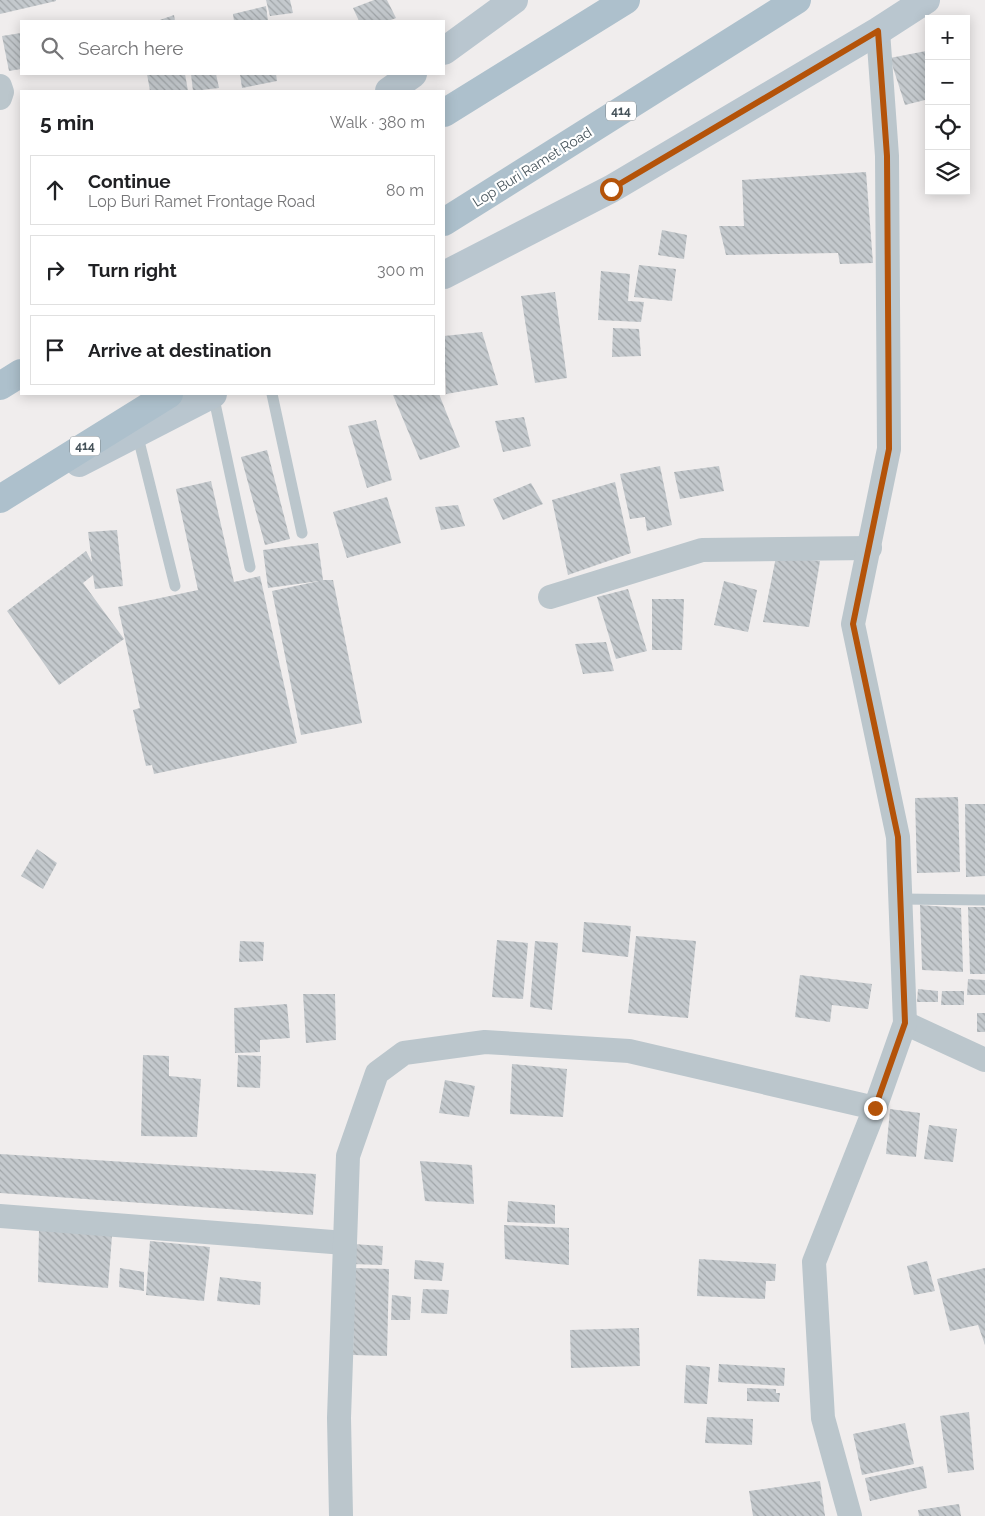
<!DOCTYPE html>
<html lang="en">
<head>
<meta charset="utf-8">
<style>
	:root { --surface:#fff; --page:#f2f2f2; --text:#202124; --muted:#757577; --line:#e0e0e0 }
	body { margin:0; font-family:Raleway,sans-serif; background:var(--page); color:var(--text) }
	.controls { position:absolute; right:15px; top:15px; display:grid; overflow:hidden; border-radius:0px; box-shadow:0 2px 12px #0003 }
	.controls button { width:45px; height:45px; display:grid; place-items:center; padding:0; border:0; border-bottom:1px solid var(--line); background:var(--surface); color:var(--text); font:25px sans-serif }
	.stop { position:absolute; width:15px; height:15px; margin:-11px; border:4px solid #b45309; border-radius:50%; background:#fff }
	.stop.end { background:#b45309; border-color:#fff; box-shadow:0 1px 5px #0008 }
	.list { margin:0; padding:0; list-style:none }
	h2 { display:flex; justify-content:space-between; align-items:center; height:65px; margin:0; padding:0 20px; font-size:21px }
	h2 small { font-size:16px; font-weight:400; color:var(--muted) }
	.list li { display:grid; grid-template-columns:32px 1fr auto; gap:15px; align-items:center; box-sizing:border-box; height:70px; margin:0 10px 10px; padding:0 10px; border:1px solid var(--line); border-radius:0px }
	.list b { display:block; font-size:19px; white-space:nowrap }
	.list p { margin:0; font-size:16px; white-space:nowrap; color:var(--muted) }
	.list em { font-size:16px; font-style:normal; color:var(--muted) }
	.icon { flex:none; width:28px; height:28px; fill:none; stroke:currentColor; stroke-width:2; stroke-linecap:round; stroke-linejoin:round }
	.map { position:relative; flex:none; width:985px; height:1516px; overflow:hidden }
	.search { position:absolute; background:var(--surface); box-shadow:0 2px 12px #0003; left:20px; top:20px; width:425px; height:55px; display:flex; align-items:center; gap:12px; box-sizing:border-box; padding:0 18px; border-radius:0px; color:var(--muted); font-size:19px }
	.panel { position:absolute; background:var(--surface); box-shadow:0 2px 12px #0003; left:20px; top:90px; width:425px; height:305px; border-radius:0px }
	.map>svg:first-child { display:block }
</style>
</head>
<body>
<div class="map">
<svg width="985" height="1516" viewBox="0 0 985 1516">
	<defs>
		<pattern id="building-back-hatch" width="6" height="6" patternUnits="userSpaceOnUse" patternTransform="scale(1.25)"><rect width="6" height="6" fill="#c4c9cd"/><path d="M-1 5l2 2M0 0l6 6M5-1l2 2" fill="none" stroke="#a1a6a9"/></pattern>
	</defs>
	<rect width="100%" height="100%" fill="#f0eded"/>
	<g fill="url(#building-back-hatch)">
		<path d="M 0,0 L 56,0 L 56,1 L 0,14 Z"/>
		<path d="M 266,0 L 290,0 L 293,13 L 270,16 Z"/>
		<path d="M 374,0 L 387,0 L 396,18 L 388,21 L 359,21 L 353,8 Z"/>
		<path d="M 266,6 L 268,21 L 234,21 L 233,14 Z"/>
		<path d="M 174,15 L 175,21 L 157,21 Z"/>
		<path d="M 21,33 L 21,69 L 9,71 L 2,36 Z"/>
		<path d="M 926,51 L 929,60 L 929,99 L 905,105 L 890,58 Z"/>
		<path d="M 147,74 L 185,74 L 188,91 L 150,91 Z"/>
		<path d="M 191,74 L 216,74 L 219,88 L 193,91 Z"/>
		<path d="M 240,74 L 276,74 L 277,81 L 242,88 Z"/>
		<path d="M 866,172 L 873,263 L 840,264 L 838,253 L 726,255 L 719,226 L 744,226 L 742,180 Z"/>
		<path d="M 662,230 L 687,235 L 684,259 L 658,255 Z"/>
		<path d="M 639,265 L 676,269 L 672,301 L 634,297 Z"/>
		<path d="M 601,271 L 630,274 L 628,301 L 644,302 L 641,322 L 598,320 Z"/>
		<path d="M 555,292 L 567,378 L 535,383 L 521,296 Z"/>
		<path d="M 613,328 L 639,329 L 641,356 L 612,357 Z"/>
		<path d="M 482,332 L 498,385 L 446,394 L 444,336 Z"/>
		<path d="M 397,394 L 439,394 L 460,447 L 420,460 L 393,395 Z"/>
		<path d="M 524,417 L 531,446 L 503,452 L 495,421 Z"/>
		<path d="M 376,420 L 392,480 L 367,488 L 348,426 Z"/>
		<path d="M 267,450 L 290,539 L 265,545 L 241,457 Z"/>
		<path d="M 660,466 L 672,525 L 647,531 L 645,517 L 630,519 L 620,474 Z"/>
		<path d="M 719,466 L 724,491 L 680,499 L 674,472 Z"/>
		<path d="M 211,481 L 234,582 L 260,576 L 297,743 L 154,774 L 152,765 L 146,766 L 133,710 L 140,708 L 118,607 L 198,590 L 176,489 Z"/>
		<path d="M 615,482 L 631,553 L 568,575 L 552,500 Z"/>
		<path d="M 531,483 L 543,504 L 503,520 L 493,499 Z"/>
		<path d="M 387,497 L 401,543 L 347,558 L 333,512 Z"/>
		<path d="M 458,505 L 465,526 L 441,530 L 435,507 Z"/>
		<path d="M 117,530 L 123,586 L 95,589 L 93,575 L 83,583 L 124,639 L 59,685 L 7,611 L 86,551 L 92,562 L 88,532 Z"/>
		<path d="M 318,543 L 323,580 L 333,580 L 362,723 L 301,735 L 272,591 L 319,581 L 268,588 L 263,550 Z"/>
		<path d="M 776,557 L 820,561 L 809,627 L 763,622 Z"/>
		<path d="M 724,581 L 757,590 L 748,632 L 714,625 Z"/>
		<path d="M 628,589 L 647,651 L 616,659 L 597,597 Z"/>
		<path d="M 652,599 L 684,599 L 682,650 L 652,650 Z"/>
		<path d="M 606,642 L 614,671 L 583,674 L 575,644 Z"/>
		<path d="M 958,797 L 960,872 L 917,873 L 915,798 Z"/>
		<path d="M 965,804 L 985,804 L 985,876 L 966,877 Z"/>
		<path d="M 37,849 L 57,863 L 43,889 L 21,876 Z"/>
		<path d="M 920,905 L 961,908 L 963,972 L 922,970 Z"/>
		<path d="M 968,907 L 985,907 L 985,974 L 970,974 Z"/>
		<path d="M 584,922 L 631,926 L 628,957 L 582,952 Z"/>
		<path d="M 636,936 L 696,941 L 688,1018 L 628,1013 Z"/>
		<path d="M 497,940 L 528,943 L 523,999 L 492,997 Z"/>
		<path d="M 240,941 L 264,942 L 263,961 L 239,962 Z"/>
		<path d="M 535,941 L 558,943 L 552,1010 L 530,1007 Z"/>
		<path d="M 800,975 L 872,984 L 868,1009 L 832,1005 L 830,1022 L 795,1017 Z"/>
		<path d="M 968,979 L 985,980 L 985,995 L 967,995 Z"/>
		<path d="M 918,989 L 938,991 L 938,1002 L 917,1002 Z"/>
		<path d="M 942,991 L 964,991 L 964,1005 L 941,1005 Z"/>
		<path d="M 303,994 L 335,994 L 336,1040 L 306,1043 Z"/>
		<path d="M 287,1004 L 290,1038 L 260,1040 L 260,1052 L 235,1053 L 234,1008 Z"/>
		<rect x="977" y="1013" width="8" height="19"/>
		<path d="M 143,1055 L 169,1056 L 169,1076 L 201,1079 L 197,1137 L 141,1136 Z"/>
		<path d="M 238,1055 L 261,1056 L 260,1088 L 237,1087 Z"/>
		<path d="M 512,1064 L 567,1069 L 563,1117 L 510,1114 Z"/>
		<path d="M 445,1080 L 475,1086 L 469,1117 L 439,1113 Z"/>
		<path d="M 890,1109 L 920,1113 L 916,1157 L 886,1154 Z"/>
		<path d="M 929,1125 L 957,1129 L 953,1162 L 924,1159 Z"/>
		<path d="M 0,1154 L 316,1174 L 313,1215 L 0,1193 Z"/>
		<path d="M 420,1161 L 472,1165 L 474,1204 L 425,1201 Z"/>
		<path d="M 508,1201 L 555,1205 L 555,1224 L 507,1222 Z"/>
		<path d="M 504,1225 L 569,1228 L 569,1265 L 505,1259 Z"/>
		<path d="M 39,1229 L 112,1236 L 108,1288 L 38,1282 Z"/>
		<path d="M 150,1241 L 210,1247 L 204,1301 L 146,1295 Z"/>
		<path d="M 353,1244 L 383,1246 L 382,1265 L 351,1264 Z"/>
		<path d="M 699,1259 L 776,1264 L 775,1281 L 766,1281 L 765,1299 L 697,1296 Z"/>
		<path d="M 415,1260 L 444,1263 L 442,1281 L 414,1279 Z"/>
		<path d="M 927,1261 L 935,1291 L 914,1295 L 907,1266 Z"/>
		<path d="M 120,1268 L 144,1272 L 144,1291 L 119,1287 Z"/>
		<path d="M 355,1268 L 389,1269 L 387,1356 L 353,1355 Z"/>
		<path d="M 985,1268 L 985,1345 L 978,1325 L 950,1331 L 937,1279 Z"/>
		<path d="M 220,1277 L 261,1282 L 260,1305 L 217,1301 Z"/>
		<path d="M 423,1289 L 449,1290 L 447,1314 L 421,1313 Z"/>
		<path d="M 392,1295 L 411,1297 L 410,1320 L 391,1320 Z"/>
		<path d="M 639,1328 L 640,1366 L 571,1368 L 570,1330 Z"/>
		<path d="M 719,1364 L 785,1368 L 784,1386 L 718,1382 Z"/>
		<path d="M 686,1365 L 710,1367 L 707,1404 L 684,1403 Z"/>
		<path d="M 747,1388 L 776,1389 L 776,1393 L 780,1393 L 779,1402 L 747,1401 Z"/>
		<path d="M 969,1412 L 974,1470 L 948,1473 L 940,1416 Z"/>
		<path d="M 707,1417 L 753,1419 L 752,1445 L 705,1443 Z"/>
		<path d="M 905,1423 L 914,1464 L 862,1475 L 853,1434 Z"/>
		<path d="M 923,1466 L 927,1488 L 870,1501 L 865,1478 Z"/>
		<path d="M 820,1481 L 825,1516 L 753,1516 L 749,1491 Z"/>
		<path d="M 959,1504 L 961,1516 L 919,1516 L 918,1510 Z"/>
	</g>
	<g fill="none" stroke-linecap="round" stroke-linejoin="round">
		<g stroke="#bbc6cc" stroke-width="11">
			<path d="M 213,394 L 250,567"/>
			<path d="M 272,394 L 302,533"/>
			<path d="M 137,433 L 175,586"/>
			<path d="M 901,899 L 985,900"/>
		</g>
		<g stroke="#bbc6cc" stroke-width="24">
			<path d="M 0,86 L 2,92 L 0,98"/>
			<path d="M 550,597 L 702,550 L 870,548"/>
			<path d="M 905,1023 L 985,1060"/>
			<path d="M 0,1216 L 345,1243"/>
			<path d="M 341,1516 L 339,1418 L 348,1156 L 377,1073 L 404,1053 L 485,1042 L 629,1051 L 875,1108 L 905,1023 L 898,837 L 853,624 L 889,449 L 887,156 L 878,31"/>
			<path d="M 850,1516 L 823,1418 L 814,1262 L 875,1108"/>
		</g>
		<g stroke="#b9c6cf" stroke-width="28">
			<path d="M 444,51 L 514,0"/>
			<path d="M 389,91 L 413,74"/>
			<path d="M 444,275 L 611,189 L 878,31 L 926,0"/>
			<path d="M 79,463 L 213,394"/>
		</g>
		<g stroke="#adc0cc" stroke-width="28">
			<path d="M 444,113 L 626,0"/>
			<path d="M 444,222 L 797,0"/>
			<path d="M 0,386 L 21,373"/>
			<path d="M 0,499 L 169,394"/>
		</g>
	</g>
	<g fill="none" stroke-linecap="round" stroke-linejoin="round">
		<path stroke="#b45309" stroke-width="6" d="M 611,189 L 878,31 L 887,156 L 889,449 L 853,624 L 898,837 L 905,1023 L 875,1108"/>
	</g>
	<g text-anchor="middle" stroke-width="4.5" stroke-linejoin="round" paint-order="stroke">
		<g fill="#fff" stroke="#7e878c" stroke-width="1">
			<rect x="606" y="101.5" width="30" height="19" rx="4"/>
			<rect x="70" y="436.5" width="30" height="19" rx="4"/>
		</g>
		<g font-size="12" font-weight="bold" fill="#46535a">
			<text x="621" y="115">414</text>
			<text x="85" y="450">414</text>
		</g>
		<g font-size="14" fill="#46535a" stroke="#fff">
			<text transform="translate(532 167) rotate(-32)" y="5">Lop Buri Ramet Road</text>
		</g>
	</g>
</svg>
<div class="controls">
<button>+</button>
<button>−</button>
<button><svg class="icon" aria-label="locate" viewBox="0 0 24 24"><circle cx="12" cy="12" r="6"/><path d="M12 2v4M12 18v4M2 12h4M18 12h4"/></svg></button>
<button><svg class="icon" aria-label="layers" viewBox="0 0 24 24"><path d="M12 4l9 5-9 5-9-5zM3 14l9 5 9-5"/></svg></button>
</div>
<div class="stop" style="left:611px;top:189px"></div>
<div class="stop end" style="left:875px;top:1108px"></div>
<div class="search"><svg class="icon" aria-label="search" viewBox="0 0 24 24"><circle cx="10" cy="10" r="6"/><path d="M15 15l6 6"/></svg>Search here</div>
<section class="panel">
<h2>5 min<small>Walk · 380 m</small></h2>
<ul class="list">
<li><svg class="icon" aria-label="ahead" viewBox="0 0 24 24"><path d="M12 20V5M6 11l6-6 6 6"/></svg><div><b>Continue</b><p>Lop Buri Ramet Frontage Road</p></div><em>80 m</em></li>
<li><svg class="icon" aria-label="right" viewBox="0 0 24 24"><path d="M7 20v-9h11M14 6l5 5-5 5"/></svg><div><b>Turn right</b></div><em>300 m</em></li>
<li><svg class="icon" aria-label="arrive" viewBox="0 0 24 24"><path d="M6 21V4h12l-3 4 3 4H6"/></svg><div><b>Arrive at destination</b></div></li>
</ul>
</section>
</div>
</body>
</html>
